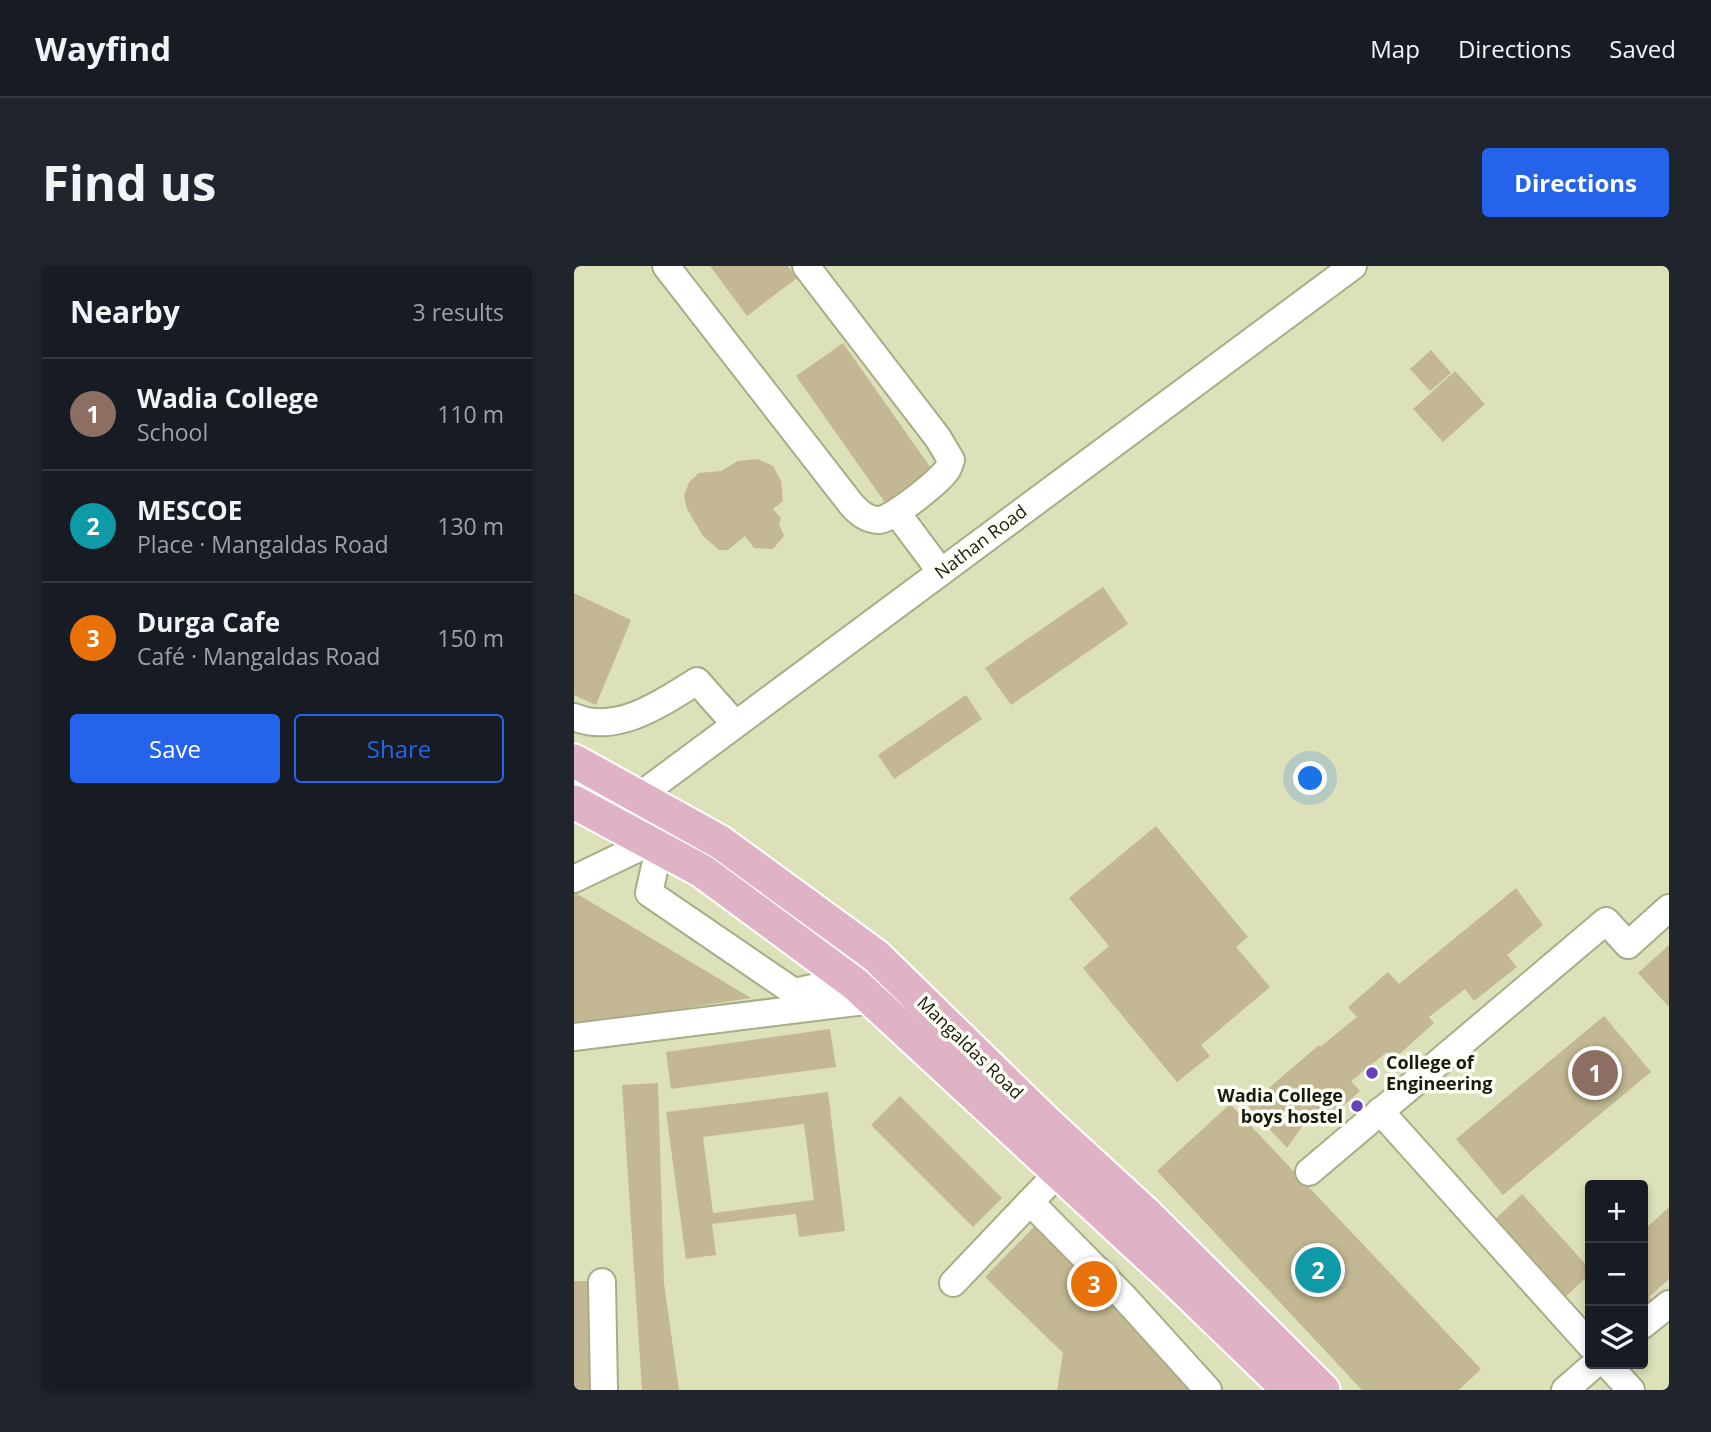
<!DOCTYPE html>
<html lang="en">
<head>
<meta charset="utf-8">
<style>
	:root { --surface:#171b24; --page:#20242c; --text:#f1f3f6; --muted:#9ea1a6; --line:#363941; --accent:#2563eb }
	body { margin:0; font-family:"Open Sans",sans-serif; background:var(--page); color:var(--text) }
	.controls { position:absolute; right:21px; bottom:21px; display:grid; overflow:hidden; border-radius:7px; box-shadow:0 4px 10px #0003 }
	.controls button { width:63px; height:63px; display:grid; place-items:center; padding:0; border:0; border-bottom:2px solid var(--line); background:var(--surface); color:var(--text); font:35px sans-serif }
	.you { position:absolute; left:737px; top:513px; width:24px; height:24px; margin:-18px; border:5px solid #fff; border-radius:50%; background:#1a73e8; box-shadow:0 0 0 10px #1a73e833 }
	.badge { display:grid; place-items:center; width:46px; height:46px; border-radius:50%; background:var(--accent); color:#fff; font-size:23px; font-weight:700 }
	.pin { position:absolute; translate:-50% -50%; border:4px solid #fff; box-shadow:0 2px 7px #0006 }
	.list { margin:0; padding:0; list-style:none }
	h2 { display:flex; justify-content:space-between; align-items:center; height:91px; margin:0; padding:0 28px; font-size:30px }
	h2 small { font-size:23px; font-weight:400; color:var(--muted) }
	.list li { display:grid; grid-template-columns:46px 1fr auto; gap:21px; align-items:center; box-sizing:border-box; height:112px; padding:0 28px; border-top:2px solid var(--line) }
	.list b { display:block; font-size:26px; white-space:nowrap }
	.list p { margin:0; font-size:23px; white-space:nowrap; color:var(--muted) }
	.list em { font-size:23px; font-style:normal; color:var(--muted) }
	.actions { display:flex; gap:14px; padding:21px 28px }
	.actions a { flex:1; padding:16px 0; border:2px solid var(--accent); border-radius:7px; text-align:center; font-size:24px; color:var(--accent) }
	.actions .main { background:var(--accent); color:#fff }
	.icon { flex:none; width:38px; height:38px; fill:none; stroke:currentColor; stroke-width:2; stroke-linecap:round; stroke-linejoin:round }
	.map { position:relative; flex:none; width:1095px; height:1124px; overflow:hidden; border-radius:7px }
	header { display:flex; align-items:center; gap:42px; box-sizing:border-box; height:98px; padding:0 35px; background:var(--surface); border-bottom:2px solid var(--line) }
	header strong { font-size:33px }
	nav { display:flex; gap:38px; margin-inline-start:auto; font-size:24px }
	.intro { display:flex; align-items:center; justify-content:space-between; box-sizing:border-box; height:168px; padding:0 42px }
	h1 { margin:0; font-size:49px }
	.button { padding:18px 32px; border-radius:7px; background:var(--accent); color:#fff; font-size:24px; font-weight:700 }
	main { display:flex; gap:42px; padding:0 42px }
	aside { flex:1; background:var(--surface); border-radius:7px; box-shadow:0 4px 10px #0003 }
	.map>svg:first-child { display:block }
</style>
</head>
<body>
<header>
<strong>Wayfind</strong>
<nav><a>Map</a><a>Directions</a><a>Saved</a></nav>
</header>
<div class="intro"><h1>Find us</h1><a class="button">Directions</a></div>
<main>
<aside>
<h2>Nearby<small>3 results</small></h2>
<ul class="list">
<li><span class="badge" style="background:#8d6e63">1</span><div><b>Wadia College</b><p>School</p></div><em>110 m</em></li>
<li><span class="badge" style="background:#0f9aa8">2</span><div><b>MESCOE</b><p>Place · Mangaldas Road</p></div><em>130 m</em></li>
<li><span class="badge" style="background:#e8710a">3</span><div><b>Durga Cafe</b><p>Café · Mangaldas Road</p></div><em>150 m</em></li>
</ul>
<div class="actions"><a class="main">Save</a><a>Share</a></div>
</aside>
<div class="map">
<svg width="1095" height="1124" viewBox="0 0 1095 1124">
	<rect width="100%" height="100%" fill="#dde1ba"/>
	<g fill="#c3b893" fill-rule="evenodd">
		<path d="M 136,0 L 214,0 L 223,12 L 173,50 Z"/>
		<path d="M 269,77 L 359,205 L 312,238 L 222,110 Z"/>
		<path d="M 857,84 L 877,107 L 856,125 L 836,103 Z"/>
		<path d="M 881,105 L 911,138 L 869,176 L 839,143 Z"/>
		<path d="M 184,193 L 199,200 L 207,215 L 209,235 L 199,243 L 207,252 L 205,258 L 210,270 L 199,283 L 180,282 L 171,270 L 154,284 L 145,284 L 129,270 L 113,243 L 110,230 L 115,216 L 125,207 L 147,205 L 164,195 Z"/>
		<path d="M 529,321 L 554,358 L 437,439 L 411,402 Z"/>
		<path d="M 0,327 L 57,354 L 22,439 L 0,429 Z"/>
		<path d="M 392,429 L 408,453 L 320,513 L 304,489 Z"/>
		<path d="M 582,560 L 674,671 L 662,681 L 696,721 L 627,779 L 636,790 L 603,816 L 509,702 L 535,680 L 495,632 Z"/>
		<path d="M 942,622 L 969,659 L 933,689 L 943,701 L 900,735 L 891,723 L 855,751 L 860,757 L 820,793 L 813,786 L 777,815 L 786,825 L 750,857 L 739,845 L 713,882 L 674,840 L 745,779 L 746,781 L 783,751 L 774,741 L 814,706 L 825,718 Z"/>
		<path d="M 0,626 L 177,732 L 0,759 Z"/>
		<path d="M 1095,679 L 1095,741 L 1064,707 Z"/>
		<path d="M 1030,750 L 1077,806 L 929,929 L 882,873 Z"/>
		<path d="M 256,763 L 262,801 L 97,823 L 92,786 Z"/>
		<path d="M 84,817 L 90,1017 L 105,1124 L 68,1124 L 48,819 Z"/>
		<path d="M 254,826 L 271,965 L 225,971 L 222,948 L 138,958 L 142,989 L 112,993 L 92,846 ZM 230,858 L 240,934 L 139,947 L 129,871 Z"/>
		<path d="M 326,830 L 428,932 L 399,961 L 297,859 Z"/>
		<path d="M 656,838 L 907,1103 L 885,1124 L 788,1124 L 583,905 Z"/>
		<path d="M 948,928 L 1016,1003 L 1016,1008 L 988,1034 L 918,956 Z"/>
		<path d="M 1095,941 L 1095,1013 L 1075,1031 L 1083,1039 L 1069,1052 L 1069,965 Z"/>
		<path d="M 461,960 L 623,1124 L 483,1124 L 489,1087 L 411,1011 Z"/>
		<path d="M 0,1015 L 17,1015 L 21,1124 L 0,1124 Z"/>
	</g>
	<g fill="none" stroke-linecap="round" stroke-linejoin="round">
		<defs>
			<g id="minor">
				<path d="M 92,0 L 277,238 C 285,247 293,254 305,254 C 319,253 364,216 373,204 C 374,203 376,196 377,194 L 364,172 L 232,0"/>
				<path d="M 323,247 L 367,306"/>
				<path d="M 0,451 C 43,469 88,437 123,415 L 161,458"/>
				<path d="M 48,562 L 64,531 L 779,0"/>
				<path d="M 85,582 L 75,627 L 220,726 L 276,714"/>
				<path d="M 0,613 L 75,577"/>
				<path d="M 0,771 L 299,734"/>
				<path d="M 806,845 L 1016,1079"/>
				<path d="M 485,906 L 456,936 L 550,1031 L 634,1124"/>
				<path d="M 735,906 L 1032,655 L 1054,679 L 1095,642"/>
				<path d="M 28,1016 L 30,1124"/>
				<path d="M 379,1017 L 456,936"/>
				<path d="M 1069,1059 L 1095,1038"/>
				<path d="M 1033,1098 L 1057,1124"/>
				<path d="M 991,1124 L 1021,1098"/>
			</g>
			<g id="major">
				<path d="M 0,495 L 146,576 L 302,690 L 475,859 L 572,948 L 749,1124"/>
				<path d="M 0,536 L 128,605 L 281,718 L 601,1014 L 715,1124"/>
			</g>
		</defs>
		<use href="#minor" stroke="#a8ad87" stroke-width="30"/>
		<use href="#major" stroke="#fff" stroke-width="37"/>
		<use href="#minor" stroke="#fff" stroke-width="26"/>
		<use href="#major" stroke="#dfb2c5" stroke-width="33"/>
	</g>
	<g fill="#6842ba" stroke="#fefff7" stroke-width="2.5">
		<circle cx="798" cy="807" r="7"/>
		<circle cx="783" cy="840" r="7"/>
	</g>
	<g text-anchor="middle" stroke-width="7" stroke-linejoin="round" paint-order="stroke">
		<g font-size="18" fill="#1a1b0d" stroke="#fefff7">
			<text transform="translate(407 276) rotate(-37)" y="6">Nathan Road</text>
			<text transform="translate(396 782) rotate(44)" y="6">Mangaldas Road</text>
		</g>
		<g font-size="18" font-weight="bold" fill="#1a1b0d" stroke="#fefff7" text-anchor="start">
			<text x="812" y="803">College of<tspan x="812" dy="21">Engineering</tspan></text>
			<text x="769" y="836" text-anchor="end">Wadia College<tspan x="769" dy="21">boys hostel</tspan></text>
		</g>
	</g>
</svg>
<div class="controls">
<button>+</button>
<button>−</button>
<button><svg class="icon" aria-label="layers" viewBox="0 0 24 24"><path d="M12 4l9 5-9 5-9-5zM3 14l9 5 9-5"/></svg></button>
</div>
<div class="you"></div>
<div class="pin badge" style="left:1021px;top:807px;background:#8d6e63">1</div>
<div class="pin badge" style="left:744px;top:1004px;background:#0f9aa8">2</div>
<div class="pin badge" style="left:520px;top:1018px;background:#e8710a">3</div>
</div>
</main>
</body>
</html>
